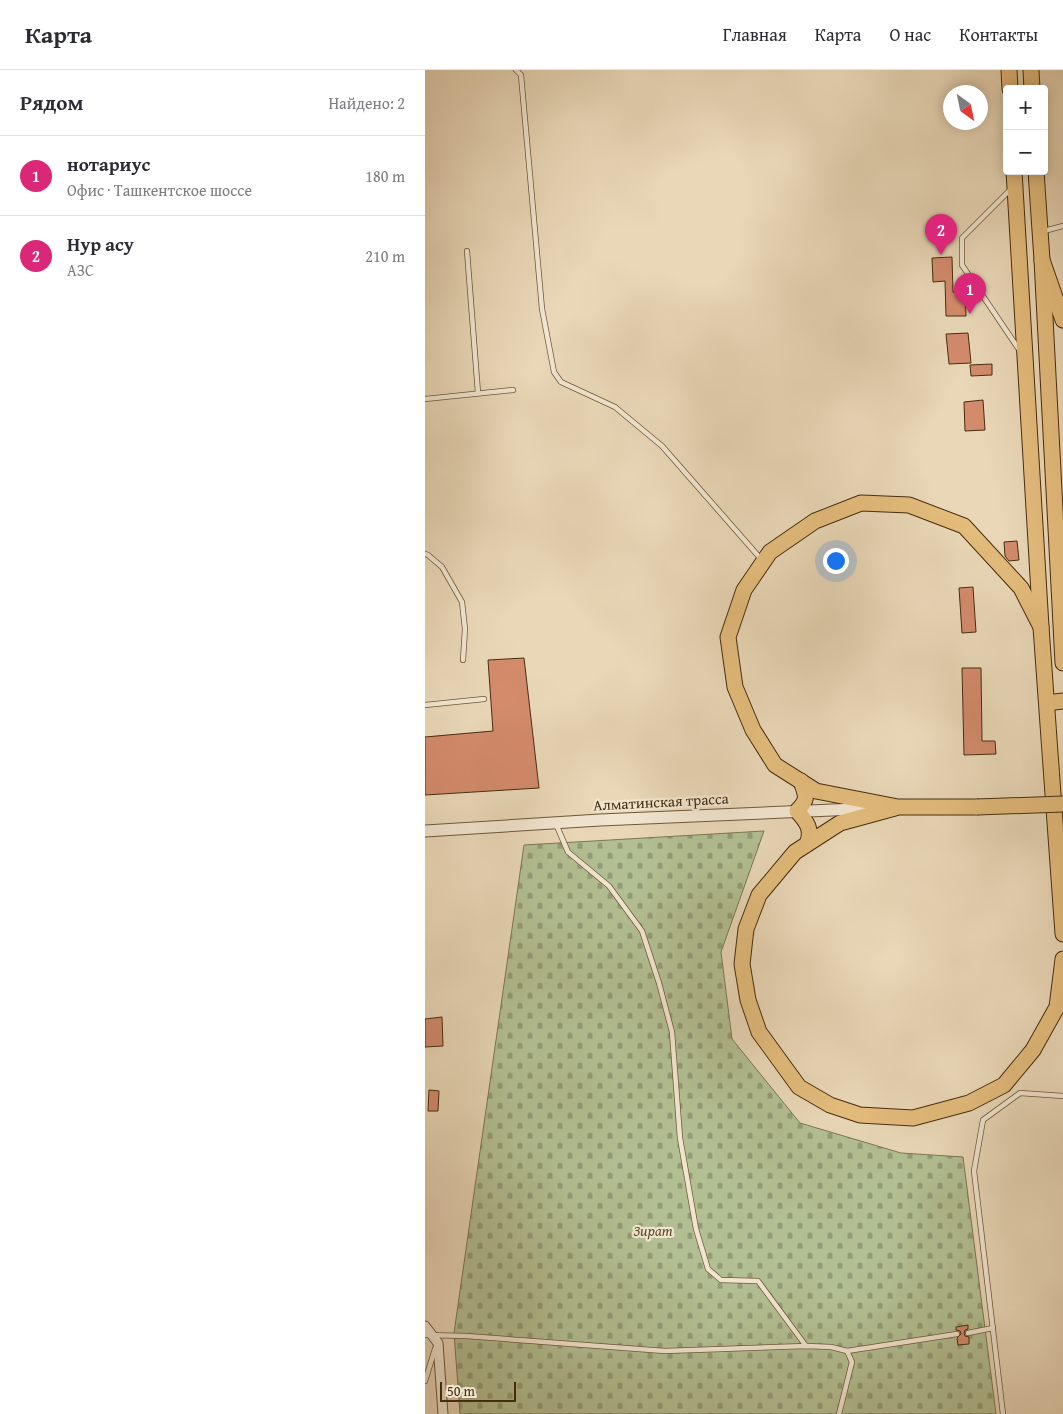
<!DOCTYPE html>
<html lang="ru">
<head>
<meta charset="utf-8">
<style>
	:root { --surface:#fff; --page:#f2f2f3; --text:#2b2b33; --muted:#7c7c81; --line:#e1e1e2; --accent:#db2777 }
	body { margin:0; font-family:"Gentium Book Plus",serif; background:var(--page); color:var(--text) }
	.controls { position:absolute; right:15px; top:15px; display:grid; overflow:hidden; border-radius:5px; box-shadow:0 2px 12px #0003 }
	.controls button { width:45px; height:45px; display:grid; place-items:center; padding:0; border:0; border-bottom:1px solid var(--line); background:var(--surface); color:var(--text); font:25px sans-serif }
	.compass { position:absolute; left:518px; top:15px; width:45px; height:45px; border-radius:50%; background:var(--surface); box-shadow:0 2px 12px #0003; rotate:147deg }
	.scale { position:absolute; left:15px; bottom:12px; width:76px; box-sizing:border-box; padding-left:5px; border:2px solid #462d0f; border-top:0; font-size:14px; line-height:18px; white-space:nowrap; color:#462d0f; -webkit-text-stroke:4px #f1e5d0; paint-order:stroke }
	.you { position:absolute; left:410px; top:490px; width:18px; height:18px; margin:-12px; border:4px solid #fff; border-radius:50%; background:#1a73e8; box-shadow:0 0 0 8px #1a73e833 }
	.badge { display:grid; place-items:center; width:32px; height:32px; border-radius:50%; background:var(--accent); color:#fff; font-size:16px; font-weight:700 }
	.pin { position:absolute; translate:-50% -41px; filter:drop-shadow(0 1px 2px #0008) }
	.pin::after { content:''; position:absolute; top:26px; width:18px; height:15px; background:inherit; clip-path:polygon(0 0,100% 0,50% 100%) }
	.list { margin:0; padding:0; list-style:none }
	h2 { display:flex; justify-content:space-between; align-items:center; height:65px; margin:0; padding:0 20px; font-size:21px }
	h2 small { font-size:16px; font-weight:400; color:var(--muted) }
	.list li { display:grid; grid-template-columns:32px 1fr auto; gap:15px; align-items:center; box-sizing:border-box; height:80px; padding:0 20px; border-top:1px solid var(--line) }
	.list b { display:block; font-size:19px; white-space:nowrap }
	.list p { margin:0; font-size:16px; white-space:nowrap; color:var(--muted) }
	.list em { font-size:16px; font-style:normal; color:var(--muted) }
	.map { position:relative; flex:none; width:638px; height:1344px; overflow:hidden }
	header { display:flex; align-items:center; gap:30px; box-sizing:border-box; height:70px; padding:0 25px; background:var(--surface); border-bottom:1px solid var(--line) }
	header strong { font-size:24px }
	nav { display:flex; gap:28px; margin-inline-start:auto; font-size:18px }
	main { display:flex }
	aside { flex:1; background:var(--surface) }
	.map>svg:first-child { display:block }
</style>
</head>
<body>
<header>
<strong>Карта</strong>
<nav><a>Главная</a><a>Карта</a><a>О нас</a><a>Контакты</a></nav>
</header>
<main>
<aside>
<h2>Рядом<small>Найдено: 2</small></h2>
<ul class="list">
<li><span class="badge">1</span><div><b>нотариус</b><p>Офис · Ташкентское шоссе</p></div><em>180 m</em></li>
<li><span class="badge">2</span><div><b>Нур асу</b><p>АЗС</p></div><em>210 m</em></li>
</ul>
</aside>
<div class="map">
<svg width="638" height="1344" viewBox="0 0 638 1344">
	<defs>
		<pattern id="cemetery-stones" width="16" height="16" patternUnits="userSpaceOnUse" patternTransform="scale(1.25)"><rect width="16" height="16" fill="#b2bf92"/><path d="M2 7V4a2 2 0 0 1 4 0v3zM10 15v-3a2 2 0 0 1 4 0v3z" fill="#939c76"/></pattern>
	</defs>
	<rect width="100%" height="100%" fill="#e9d7b7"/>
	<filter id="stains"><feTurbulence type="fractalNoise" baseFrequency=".004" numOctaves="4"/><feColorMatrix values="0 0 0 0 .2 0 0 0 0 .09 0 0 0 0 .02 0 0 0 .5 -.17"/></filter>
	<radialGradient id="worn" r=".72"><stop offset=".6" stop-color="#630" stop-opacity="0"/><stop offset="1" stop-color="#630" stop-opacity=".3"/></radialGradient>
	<path fill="url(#cemetery-stones)" stroke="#7c7650" d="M 339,761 L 296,882 L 307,969 L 375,1053 L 476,1083 L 538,1087 L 571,1344 L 35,1344 L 29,1263 L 99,775 Z"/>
	<g fill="#d38b6c" stroke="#462d0f">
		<path d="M 527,187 L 528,222 L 540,222 L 541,246 L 521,246 L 520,211 L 508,212 L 507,188 Z"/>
		<path d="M 543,263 L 546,293 L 524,294 L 521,264 Z"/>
		<path d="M 567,294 L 567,305 L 546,306 L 545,295 Z"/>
		<path d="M 558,330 L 560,360 L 540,361 L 539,332 Z"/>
		<path d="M 592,471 L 594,490 L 584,491 L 580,486 L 579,472 Z"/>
		<path d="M 548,517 L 551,562 L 537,563 L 534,518 Z"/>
		<path d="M 99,588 L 114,718 L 0,725 L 0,667 L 68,661 L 63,590 Z"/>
		<path d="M 537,598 L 556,598 L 557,671 L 570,671 L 571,684 L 539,685 Z"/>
		<path d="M 17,947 L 18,976 L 0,977 L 0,949 Z"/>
		<path d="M 4,1020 L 14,1021 L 13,1041 L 3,1041 Z"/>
		<path d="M 543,1255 L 543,1259 L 540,1260 L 539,1263 L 540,1266 L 544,1267 L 544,1274 L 533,1275 L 532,1268 L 536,1264 L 535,1261 L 531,1260 L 531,1257 Z"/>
	</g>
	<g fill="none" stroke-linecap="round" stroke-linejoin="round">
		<defs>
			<g id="service">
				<path d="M 91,0 L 96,5 L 117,239 L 129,302 L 136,312 L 190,337 L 237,376 L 336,489"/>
				<path d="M 585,120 L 537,168 L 537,195 L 595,281"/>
				<path d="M 619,161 L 638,156"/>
				<path d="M 42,181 L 53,323"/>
				<path d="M 0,329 L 88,320"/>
				<path d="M 0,484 L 3,485 L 17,497 L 37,532 L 40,559 L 38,590"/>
				<path d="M 0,635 L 59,629"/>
				<path d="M 131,754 L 143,782 L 184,816 L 217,861 L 234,913 L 247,962 L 255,1068 L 271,1159 L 283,1199 L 296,1210 L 333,1211 L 381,1276"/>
				<path d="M 543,1263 L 568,1258"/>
				<path d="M 0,1265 L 41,1266 L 240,1281 L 381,1276 L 406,1277 L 422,1281 L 427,1292 L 414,1344"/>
				<path d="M 422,1281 L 532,1264"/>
				<path d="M 0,1311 L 10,1279"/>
				<path d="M 578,1344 L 549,1101 L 558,1050 L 595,1023 L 638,1026"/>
			</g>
			<path id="minor" d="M 0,1256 L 13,1273 L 18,1344"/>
			<path id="tertiary" d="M 0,761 L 175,750 L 454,738"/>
			<g id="trunk">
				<path d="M 584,0 L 585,19"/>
				<path d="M 606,0 L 607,19"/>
				<path d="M 589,101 L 616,557 L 638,864"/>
				<path d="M 611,101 L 617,190 L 638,250"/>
				<path d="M 617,190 L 638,593"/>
				<path d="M 622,633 L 638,631"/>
				<path d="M 376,711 C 381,726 384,729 372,741 C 382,752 388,760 382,774"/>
				<path d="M 552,737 L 473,737 L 391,721 L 350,695 L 328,660 L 310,617 L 303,567 L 319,520 L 345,482 L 390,451 L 436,433 L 484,435 L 539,456 L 596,518 L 616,557"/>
				<path d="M 470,738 L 415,753 L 370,782 L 334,825 L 321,859 L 317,894 L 323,930 L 334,962 L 374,1017 L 405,1035 L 435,1045 L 488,1048 L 544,1033 L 579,1015 L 608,980 L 632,937 L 638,889"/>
			</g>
		</defs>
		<use href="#service" stroke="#6f5839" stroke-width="6"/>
		<use href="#minor" stroke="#6f5839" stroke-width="11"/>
		<use href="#tertiary" stroke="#6f5839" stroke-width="13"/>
		<use href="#trunk" stroke="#462d0f" stroke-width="17"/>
		<use href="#service" stroke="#f1e5d0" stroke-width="4.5"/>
		<use href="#minor" stroke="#f1e5d0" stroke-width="9"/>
		<use href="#tertiary" stroke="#f1e5d0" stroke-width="11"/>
		<use href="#trunk" stroke="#e4bc7c" stroke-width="15"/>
		<defs>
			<path id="trunk-bridge" d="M 552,737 L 638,734"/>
		</defs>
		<use href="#trunk-bridge" stroke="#462d0f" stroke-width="17" stroke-linecap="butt"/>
		<use href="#trunk-bridge" stroke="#e4bc7c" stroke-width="15"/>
	</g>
	<g text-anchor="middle" stroke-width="4.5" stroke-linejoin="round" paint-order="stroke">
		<g font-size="15" fill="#462d0f" stroke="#f1e5d0">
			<text transform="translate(236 732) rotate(-3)" y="5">Алматинская трасса</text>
		</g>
		<g font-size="15" font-style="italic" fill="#5c4a29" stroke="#f1e5d0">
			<text x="228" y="1166">Зират</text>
		</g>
	</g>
	<rect width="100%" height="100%" filter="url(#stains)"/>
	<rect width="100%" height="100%" fill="url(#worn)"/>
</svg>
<div class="controls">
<button>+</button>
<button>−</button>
</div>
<svg class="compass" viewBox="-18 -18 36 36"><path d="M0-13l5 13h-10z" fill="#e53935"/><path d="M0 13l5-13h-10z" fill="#7c7c81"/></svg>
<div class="scale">50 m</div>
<div class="you"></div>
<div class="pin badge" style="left:545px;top:244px">1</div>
<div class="pin badge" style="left:516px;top:185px">2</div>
</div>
</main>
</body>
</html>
